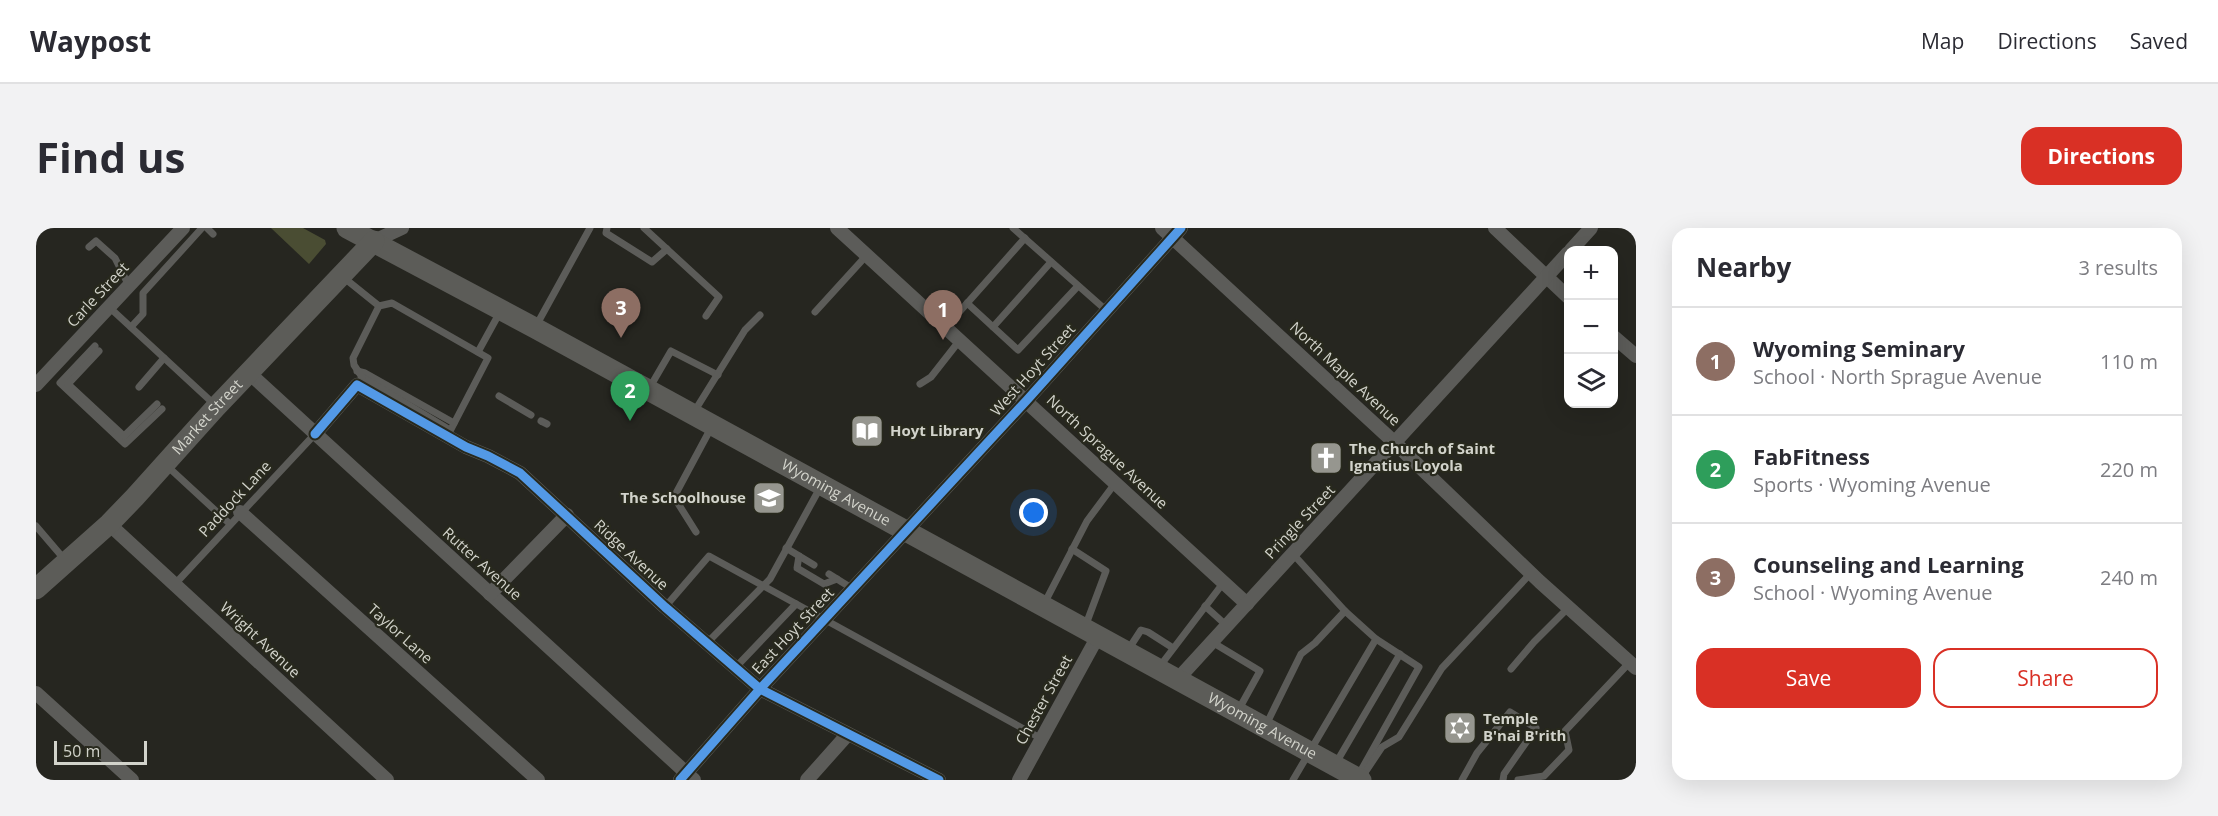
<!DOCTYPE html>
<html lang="en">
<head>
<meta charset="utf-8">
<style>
	:root { --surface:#fff; --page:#f2f2f3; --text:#2b2b33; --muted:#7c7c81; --line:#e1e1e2; --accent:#d93025 }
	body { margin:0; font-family:"Open Sans",sans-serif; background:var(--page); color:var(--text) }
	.controls { position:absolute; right:18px; top:18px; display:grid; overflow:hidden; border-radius:12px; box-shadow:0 6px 24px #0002 }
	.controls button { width:54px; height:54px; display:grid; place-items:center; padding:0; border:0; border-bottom:2px solid var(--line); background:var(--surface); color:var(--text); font:30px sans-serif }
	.scale { position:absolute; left:18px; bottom:15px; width:93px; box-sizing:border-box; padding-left:6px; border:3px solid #d2d3cb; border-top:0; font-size:16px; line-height:21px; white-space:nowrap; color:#d2d3cb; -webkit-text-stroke:4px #28291d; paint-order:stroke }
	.you { position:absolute; left:998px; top:285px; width:21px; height:21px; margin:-15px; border:4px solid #fff; border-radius:50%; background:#1a73e8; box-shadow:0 0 0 9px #1a73e833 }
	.badge { display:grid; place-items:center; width:39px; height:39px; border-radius:50%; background:var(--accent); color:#fff; font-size:20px; font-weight:700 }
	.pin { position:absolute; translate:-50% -50px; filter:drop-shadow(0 2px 3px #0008) }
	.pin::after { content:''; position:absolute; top:32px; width:21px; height:18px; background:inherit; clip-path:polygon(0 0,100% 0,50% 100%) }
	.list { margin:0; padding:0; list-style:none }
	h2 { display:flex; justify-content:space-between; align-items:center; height:78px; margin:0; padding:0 24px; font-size:26px }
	h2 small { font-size:20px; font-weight:400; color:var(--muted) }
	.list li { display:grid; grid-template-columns:39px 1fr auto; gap:18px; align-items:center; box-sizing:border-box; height:108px; padding:0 24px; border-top:2px solid var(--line) }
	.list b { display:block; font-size:22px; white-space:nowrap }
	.list p { margin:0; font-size:20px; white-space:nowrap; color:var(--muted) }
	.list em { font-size:20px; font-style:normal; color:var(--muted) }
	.actions { display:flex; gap:12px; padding:18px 24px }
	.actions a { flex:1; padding:14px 0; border:2px solid var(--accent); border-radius:18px; text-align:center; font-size:21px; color:var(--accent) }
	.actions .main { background:var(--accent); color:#fff }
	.icon { flex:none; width:33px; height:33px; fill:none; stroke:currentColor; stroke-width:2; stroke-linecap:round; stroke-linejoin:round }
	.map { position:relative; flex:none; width:1600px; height:552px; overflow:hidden; border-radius:18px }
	header { display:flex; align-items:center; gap:36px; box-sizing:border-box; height:84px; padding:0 30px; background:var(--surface); border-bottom:2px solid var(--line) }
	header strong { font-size:28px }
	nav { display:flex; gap:33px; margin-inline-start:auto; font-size:21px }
	.intro { display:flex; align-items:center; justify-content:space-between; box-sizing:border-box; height:144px; padding:0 36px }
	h1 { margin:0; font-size:42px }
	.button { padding:15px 27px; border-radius:18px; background:var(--accent); color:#fff; font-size:21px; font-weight:700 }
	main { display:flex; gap:36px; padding:0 36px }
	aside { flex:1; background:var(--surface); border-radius:18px; box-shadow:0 6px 24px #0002 }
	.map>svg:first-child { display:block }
</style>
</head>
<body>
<header>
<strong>Waypost</strong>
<nav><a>Map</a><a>Directions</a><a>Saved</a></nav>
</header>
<div class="intro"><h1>Find us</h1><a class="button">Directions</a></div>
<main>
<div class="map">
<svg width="1600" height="552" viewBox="0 0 1600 552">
	<rect width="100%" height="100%" fill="#262620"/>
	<path fill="#4a4d33" d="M 235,0 L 267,0 L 289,12 L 290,16 L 273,36 Z"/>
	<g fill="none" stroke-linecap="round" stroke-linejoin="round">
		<g stroke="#5c5c59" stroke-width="7">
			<path d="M 171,0 L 177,6"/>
			<path d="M 571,0 L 570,5 L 616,34 L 631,21"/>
			<path d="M 608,0 L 683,69 L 670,88"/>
			<path d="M 977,0 L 1071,83"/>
			<path d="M 53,19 L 60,13 L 79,30 L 93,58"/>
			<path d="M 307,49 L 343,78"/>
			<path d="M 931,75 L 982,122 L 1042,58"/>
			<path d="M 73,79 L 179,177"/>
			<path d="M 779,84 L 831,27"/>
			<path d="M 500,98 L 554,0"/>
			<path d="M 95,99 L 107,86 L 107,65 L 166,0"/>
			<path d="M 910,99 L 989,10"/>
			<path d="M 957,99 L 1015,34"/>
			<path d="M 59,118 L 24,155 L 89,216 L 126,181"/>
			<path d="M 63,123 L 32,156 L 88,208 L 121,176"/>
			<path d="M 442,124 L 464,84"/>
			<path d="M 321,143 L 329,145 L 418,195"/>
			<path d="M 326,149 L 414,202"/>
			<path d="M 884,156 L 895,149 L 924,112"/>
			<path d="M 321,157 L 326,149 L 318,137 L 317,130 L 343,78 L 356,75 L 452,130 L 411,209"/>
			<path d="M 103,159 L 128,130"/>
			<path d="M 614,159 L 635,123 L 682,147"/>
			<path d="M 463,168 L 495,187"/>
			<path d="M 658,184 L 709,102 L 724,87"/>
			<path d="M 505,193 L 511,196"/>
			<path d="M 130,237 L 194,296"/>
			<path d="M 0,298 L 29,332"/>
			<path d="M 660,304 L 638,269 L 675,200"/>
			<path d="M 750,320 L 778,337"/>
			<path d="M 1036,321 L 1070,343 L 1049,399"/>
			<path d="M 1257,326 L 1309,383"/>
			<path d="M 763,328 L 761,340 L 788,356 L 801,351"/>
			<path d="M 793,346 L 817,361"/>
			<path d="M 139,356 L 279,206"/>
			<path d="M 1008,376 L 1051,293 L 1080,254"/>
			<path d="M 1169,378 L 1191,398"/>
			<path d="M 629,379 L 673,328 L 1006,511"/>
			<path d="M 1176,414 L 1224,443 L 1203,481"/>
			<path d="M 671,415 L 734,351 L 785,258"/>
			<path d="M 1092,422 L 1105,402 L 1112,404 L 1137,420"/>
			<path d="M 1124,438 L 1188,354"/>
			<path d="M 699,440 L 760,376"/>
			<path d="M 1475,441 L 1498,414 L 1533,379"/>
			<path d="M 1230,497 L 1265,426 L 1279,415 L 1309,383 L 1340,411 L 1257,552"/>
			<path d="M 1300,535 L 1364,426"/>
			<path d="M 1323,546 L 1383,439 L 1340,411"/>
			<path d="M 1326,549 L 1346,519 L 1363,509 L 1406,440 L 1495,345"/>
			<path d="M 1426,552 L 1441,525 L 1474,484 L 1500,500 L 1468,546 L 1467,552"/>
			<path d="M 1482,552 L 1508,548 L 1533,522 L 1529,503 L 1594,434"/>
		</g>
		<g stroke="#5c5c59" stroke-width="14">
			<path d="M 801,0 L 1211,376"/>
			<path d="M 1126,0 L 1359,215 L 1504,354 L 1600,440"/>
			<path d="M 1459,0 L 1532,69"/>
			<path d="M 338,13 L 366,0"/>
			<path d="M 1535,22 L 1555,0"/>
			<path d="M 1578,109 L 1600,128"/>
			<path d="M 212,144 L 658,552"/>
			<path d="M 0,157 L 147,0"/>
			<path d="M 279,206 L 321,157 L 430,219 L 452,228 L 484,245 L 629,379 L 724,461 L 903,552"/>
			<path d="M 204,284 L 502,552"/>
			<path d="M 73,296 L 351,552"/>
			<path d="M 454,366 L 531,287"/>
			<path d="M 1141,452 L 1532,25"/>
			<path d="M 0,465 L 96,552"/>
			<path d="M 644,552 L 724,461 L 991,172 L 1145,0"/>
			<path d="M 771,552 L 812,506"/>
			<path d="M 983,552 L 1062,408"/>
		</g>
		<g stroke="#5c5c58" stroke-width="21">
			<path id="s1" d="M 311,0 L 499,100 L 1325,552"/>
			<path id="s2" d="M 0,361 L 73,296 L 99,269 L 180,179 L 338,13"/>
		</g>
		<defs>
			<g id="cycleway">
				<path d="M 279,206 L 321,157 L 430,219 L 452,228 L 484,245 L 629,379 L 724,461 L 903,552"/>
				<path d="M 644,552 L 724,461 L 991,172 L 1145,0"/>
			</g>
		</defs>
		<use href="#cycleway" stroke="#28291d" stroke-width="13"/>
		<use href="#cycleway" stroke="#5399e6" stroke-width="9"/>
	</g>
	<defs>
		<symbol id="library-square" viewBox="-11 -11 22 22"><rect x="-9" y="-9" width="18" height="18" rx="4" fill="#96968f" stroke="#28291d"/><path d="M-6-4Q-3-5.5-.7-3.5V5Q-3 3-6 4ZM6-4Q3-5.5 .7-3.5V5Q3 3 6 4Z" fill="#fff"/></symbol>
		<symbol id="church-square" viewBox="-11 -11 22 22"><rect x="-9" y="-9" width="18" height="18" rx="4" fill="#96968f" stroke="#28291d"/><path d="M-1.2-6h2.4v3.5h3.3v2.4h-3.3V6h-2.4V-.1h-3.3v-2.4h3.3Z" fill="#fff"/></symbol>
		<symbol id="school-square" viewBox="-11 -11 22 22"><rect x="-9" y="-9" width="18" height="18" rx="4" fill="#96968f" stroke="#28291d"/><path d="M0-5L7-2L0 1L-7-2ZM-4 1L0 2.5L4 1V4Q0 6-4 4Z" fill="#fff"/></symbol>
		<symbol id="synagogue-square" viewBox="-11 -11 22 22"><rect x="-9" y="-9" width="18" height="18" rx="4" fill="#96968f" stroke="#28291d"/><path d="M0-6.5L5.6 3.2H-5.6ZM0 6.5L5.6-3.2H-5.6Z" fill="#fff"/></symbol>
	</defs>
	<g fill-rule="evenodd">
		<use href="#library-square" x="812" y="184" width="38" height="38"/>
		<use href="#church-square" x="1271" y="211" width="38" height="38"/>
		<use href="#school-square" x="714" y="251" width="38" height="38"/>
		<use href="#synagogue-square" x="1405" y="481" width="38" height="38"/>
	</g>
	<g text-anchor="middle" stroke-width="4.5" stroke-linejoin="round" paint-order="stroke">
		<g font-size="15" fill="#d2d3cb" stroke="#28291d">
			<text transform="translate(62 67) rotate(-47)" y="5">Carle Street</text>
			<text transform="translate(997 142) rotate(-48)" y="5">West Hoyt Street</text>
			<text transform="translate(1309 146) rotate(43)" y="5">North Maple Avenue</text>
			<text dy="5" stroke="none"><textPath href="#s2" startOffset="243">Market Street</textPath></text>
			<text transform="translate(1071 224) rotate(43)" y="5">North Sprague Avenue</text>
			<text dy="5" stroke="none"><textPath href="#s1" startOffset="556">Wyoming Avenue</textPath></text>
			<text transform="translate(199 271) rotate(-47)" y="5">Paddock Lane</text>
			<text transform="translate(1264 294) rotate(-47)" y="5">Pringle Street</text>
			<text transform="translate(595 327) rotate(43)" y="5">Ridge Avenue</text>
			<text transform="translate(446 336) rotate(42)" y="5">Rutter Avenue</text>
			<text transform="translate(757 403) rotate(-47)" y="5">East Hoyt Street</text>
			<text transform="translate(364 406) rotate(42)" y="5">Taylor Lane</text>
			<text transform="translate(224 412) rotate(43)" y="5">Wright Avenue</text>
			<text transform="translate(1008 472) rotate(-61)" y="5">Chester Street</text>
			<text dy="5" stroke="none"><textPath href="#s1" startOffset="1042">Wyoming Avenue</textPath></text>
		</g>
		<g font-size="15" font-weight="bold" fill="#d2d3cb" stroke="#28291d" text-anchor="start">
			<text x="854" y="208">Hoyt Library</text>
			<text x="1313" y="226">The Church of Saint<tspan x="1313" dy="17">Ignatius Loyola</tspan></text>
			<text x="710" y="275" text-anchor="end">The Schoolhouse</text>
			<text x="1447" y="496">Temple<tspan x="1447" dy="17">B'nai B'rith</tspan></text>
		</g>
	</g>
</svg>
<div class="controls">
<button>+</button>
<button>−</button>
<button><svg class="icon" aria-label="layers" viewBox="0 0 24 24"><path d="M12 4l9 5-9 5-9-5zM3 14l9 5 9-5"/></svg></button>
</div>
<div class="scale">50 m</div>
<div class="you"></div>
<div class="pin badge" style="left:907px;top:112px;background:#8d6e63">1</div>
<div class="pin badge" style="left:594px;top:193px;background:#2e9e5b">2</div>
<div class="pin badge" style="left:585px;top:110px;background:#8d6e63">3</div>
</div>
<aside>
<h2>Nearby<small>3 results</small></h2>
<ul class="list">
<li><span class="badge" style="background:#8d6e63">1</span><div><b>Wyoming Seminary</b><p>School · North Sprague Avenue</p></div><em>110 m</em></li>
<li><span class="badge" style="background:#2e9e5b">2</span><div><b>FabFitness</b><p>Sports · Wyoming Avenue</p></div><em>220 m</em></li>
<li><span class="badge" style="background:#8d6e63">3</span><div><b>Counseling and Learning</b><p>School · Wyoming Avenue</p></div><em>240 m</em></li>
</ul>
<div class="actions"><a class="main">Save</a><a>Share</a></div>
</aside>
</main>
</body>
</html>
